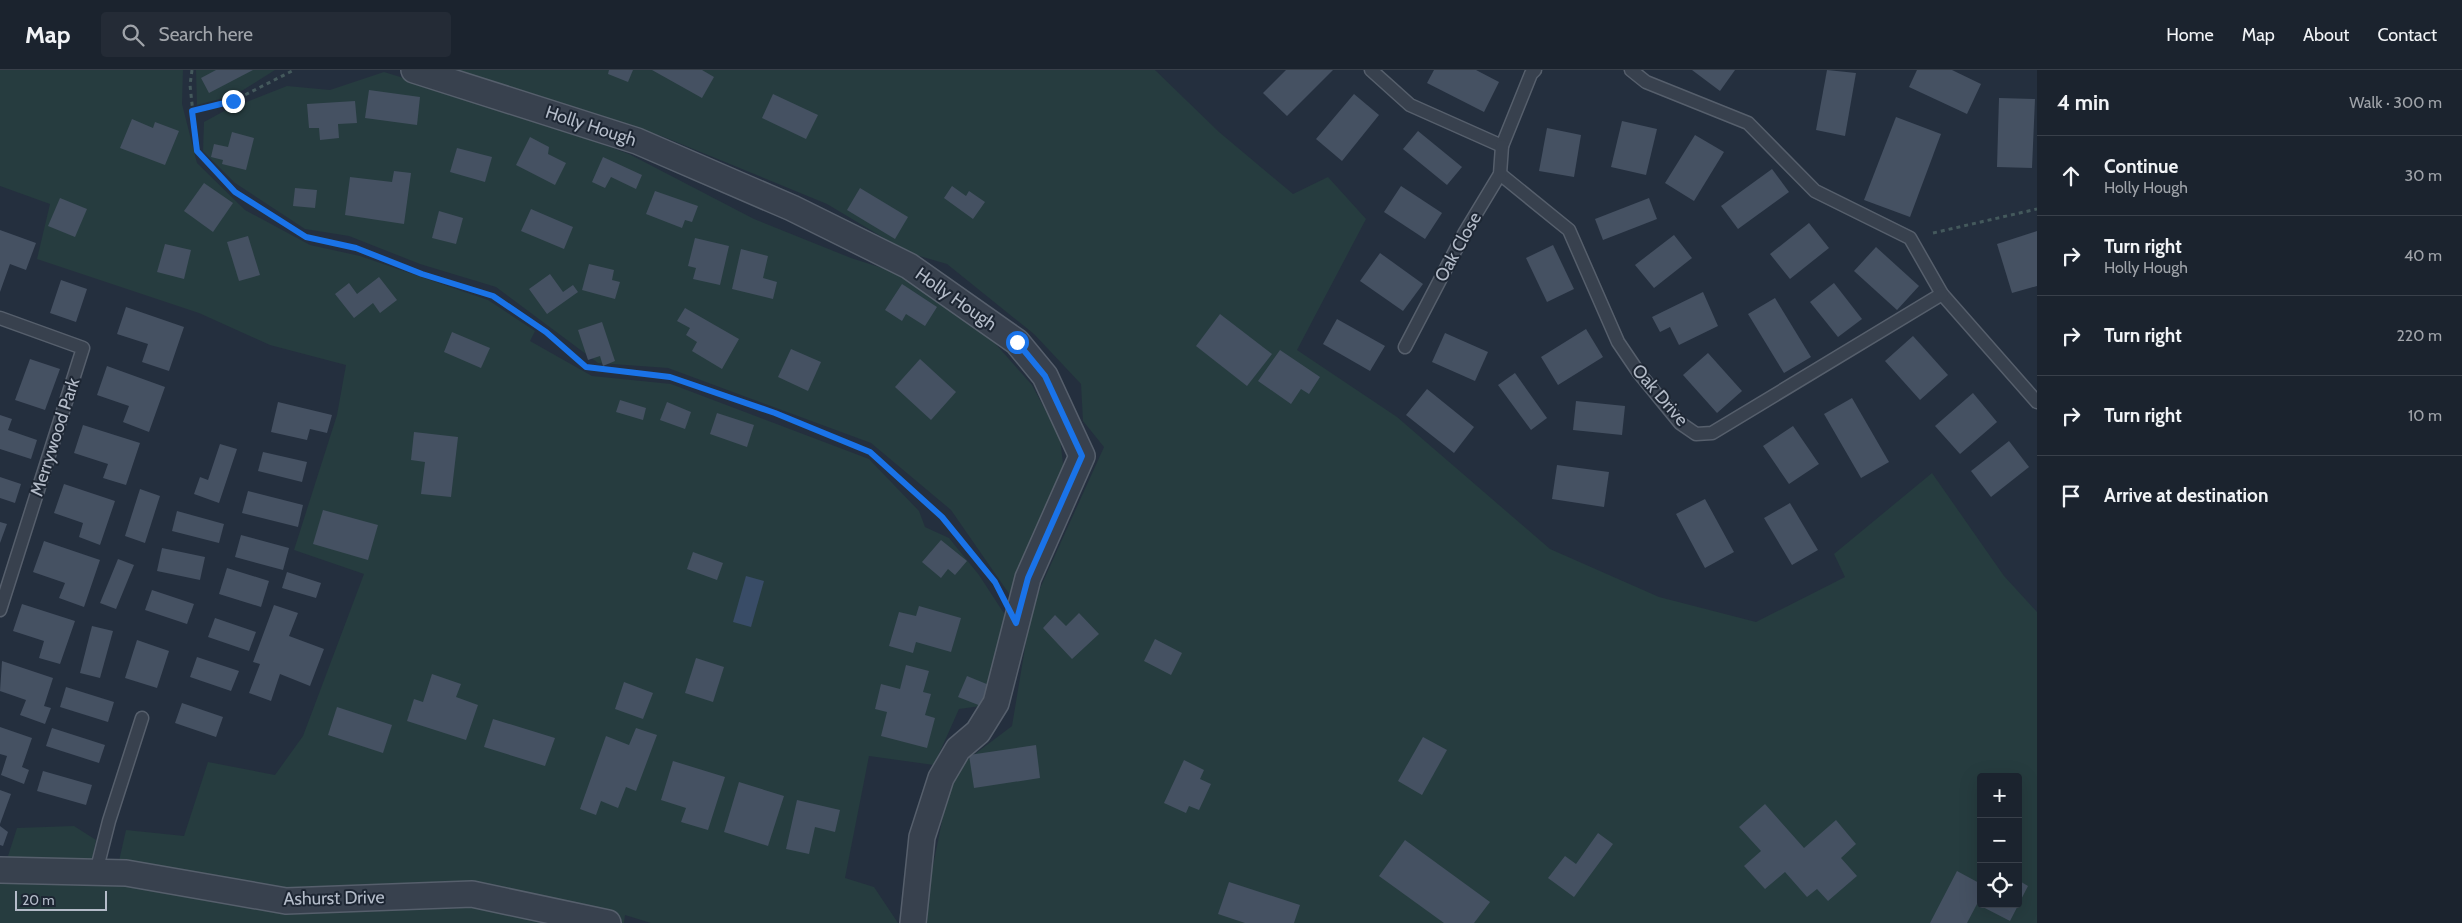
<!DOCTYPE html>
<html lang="en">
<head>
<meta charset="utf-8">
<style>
	:root { --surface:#1b232e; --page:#242b36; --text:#f1f3f6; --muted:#a0a4aa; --line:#39404a }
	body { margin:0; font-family:Cabin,sans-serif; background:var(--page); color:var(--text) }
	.controls { position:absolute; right:15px; bottom:15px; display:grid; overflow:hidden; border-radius:5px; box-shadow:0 5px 20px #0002 }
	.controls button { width:45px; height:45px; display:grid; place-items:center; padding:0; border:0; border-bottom:1px solid var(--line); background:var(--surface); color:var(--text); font:25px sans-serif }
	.scale { position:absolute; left:15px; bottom:12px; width:92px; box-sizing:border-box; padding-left:5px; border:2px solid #b4bcc9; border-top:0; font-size:14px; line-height:18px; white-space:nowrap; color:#b4bcc9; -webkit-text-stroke:4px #1d2633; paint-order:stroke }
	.stop { position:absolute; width:15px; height:15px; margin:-11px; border:4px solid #1a73e8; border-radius:50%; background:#fff }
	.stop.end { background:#1a73e8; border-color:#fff; box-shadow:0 1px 5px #0008 }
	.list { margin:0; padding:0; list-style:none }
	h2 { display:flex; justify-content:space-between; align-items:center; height:65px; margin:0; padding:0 20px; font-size:21px }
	h2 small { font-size:16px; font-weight:400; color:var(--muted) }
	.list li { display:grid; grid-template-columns:32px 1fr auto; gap:15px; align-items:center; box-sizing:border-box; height:80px; padding:0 20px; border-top:1px solid var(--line) }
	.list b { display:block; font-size:19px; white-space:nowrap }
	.list p { margin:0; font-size:16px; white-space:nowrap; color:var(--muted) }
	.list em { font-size:16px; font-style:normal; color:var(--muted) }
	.icon { flex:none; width:28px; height:28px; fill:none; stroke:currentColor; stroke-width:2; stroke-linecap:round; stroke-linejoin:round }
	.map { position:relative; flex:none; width:2037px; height:853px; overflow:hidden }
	header { display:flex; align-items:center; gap:30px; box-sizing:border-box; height:70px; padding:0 25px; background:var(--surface); border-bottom:1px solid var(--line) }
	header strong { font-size:24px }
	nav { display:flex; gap:28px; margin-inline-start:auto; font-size:18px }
	.search { width:350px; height:45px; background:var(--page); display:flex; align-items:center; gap:12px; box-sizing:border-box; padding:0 18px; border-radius:5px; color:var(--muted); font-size:19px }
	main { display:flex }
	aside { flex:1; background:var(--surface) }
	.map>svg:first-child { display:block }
</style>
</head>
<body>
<header>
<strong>Map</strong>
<div class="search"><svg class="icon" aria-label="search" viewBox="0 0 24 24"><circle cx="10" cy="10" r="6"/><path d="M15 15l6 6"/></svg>Search here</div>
<nav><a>Home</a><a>Map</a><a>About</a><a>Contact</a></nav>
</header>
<main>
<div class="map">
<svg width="2037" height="853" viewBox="0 0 2037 853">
	<rect width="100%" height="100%" fill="#242f3e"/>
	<g fill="#263c3f" fill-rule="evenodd">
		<path d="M 0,0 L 183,0 L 182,34 L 197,93 L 245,140 L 310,175 L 360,186 L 488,230 L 535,261 L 530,271 L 592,306 L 671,314 L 869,389 L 919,441 L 925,457 L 949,468 L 979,505 L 1007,548 L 989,615 L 981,636 L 959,639 L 934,695 L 869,686 L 845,808 L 874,817 L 898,853 L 651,853 L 625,845 L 624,853 L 0,853 L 0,811 L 17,758 L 74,756 L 96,770 L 87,815 L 122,814 L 119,791 L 126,760 L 184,766 L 208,692 L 275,705 L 303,666 L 364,504 L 294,480 L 337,345 L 346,295 L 270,275 L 199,243 L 37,189 L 50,134 L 0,116 Z"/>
		<path d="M 196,0 L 275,0 L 235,25 L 197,35 Z"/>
		<path d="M 450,0 L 1155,0 L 1219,62 L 1293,124 L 1328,107 L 1366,149 L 1297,280 L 1397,347 L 1550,479 L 1659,527 L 1756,552 L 1845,507 L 1834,484 L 1932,403 L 2004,506 L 2037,542 L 2037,853 L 927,853 L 929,816 L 945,736 L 959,696 L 1012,656 L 1032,536 L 1104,377 L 1083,351 L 1081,314 L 1034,264 L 947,194 L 909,183 L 827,134 L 664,67 ZM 1981,707 L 2018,707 L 2018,834 L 1981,834 Z"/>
		<path d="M 384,2 L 508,40 L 629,84 L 754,149 L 851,188 L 904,205 L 993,271 L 1032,315 L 1060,368 L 1064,402 L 1012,528 L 951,440 L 871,373 L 668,298 L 598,293 L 496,217 L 420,194 L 349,166 L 305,159 L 235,113 L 203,81 L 204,52 L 226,40 L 287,16 L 330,20 Z"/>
	</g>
	<path fill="#394c67" d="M 746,506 L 764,511 L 751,557 L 733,552 Z"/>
	<g fill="#455162">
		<path d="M 216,0 L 253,0 L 209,23 L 201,8 Z"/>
		<path d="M 609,0 L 633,0 L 628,12 L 608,4 Z"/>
		<path d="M 652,0 L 702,0 L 714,7 L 702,28 Z"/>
		<path d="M 1286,0 L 1333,0 L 1287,46 L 1263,23 Z"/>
		<path d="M 1434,0 L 1476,0 L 1499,12 L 1484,42 L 1427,13 Z"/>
		<path d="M 1692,0 L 1735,0 L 1720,21 Z"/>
		<path d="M 1827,0 L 1856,3 L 1845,66 L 1816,60 Z"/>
		<path d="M 1917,0 L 1952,0 L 1981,14 L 1967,44 L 1909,17 Z"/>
		<path d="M 369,20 L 420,27 L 417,55 L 365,48 Z"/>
		<path d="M 773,24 L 818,45 L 806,69 L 762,48 Z"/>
		<path d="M 1354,24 L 1379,45 L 1342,91 L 1316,69 Z"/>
		<path d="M 1999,28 L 2035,29 L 2032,98 L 1997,97 Z"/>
		<path d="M 355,31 L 357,53 L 338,54 L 339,68 L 320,70 L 319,58 L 309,58 L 307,34 Z"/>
		<path d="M 1896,47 L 1941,64 L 1910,147 L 1864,130 Z"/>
		<path d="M 132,49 L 153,58 L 155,52 L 179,61 L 165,95 L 120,78 Z"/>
		<path d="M 1622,51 L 1657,59 L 1646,105 L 1611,97 Z"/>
		<path d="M 1547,58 L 1581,65 L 1574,107 L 1539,101 Z"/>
		<path d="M 1418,61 L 1462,97 L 1447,115 L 1403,79 Z"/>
		<path d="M 232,62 L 254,68 L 246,100 L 222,94 L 223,90 L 211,87 L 214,74 L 228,77 Z"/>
		<path d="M 1695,65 L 1724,82 L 1694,131 L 1665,113 Z"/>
		<path d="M 530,67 L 549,77 L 548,84 L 566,93 L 555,115 L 516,95 Z"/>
		<path d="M 457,78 L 492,87 L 485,112 L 450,102 Z"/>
		<path d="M 603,87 L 642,105 L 636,119 L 611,107 L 605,118 L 592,112 Z"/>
		<path d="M 1772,99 L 1789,122 L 1738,159 L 1721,136 Z"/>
		<path d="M 394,101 L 411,103 L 404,154 L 345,145 L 350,107 L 392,112 Z"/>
		<path d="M 204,113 L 233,133 L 213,162 L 184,141 Z"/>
		<path d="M 952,116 L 966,126 L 969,121 L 985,132 L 973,149 L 944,128 Z"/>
		<path d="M 1401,116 L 1442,143 L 1425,169 L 1384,142 Z"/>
		<path d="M 295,118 L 317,120 L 315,138 L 293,136 Z"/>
		<path d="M 860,118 L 908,147 L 895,169 L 847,140 Z"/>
		<path d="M 655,121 L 698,136 L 692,152 L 685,150 L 682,158 L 646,144 Z"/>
		<path d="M 60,128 L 87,139 L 75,167 L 48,156 Z"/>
		<path d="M 1649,128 L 1657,149 L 1603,170 L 1595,149 Z"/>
		<path d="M 531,139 L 573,157 L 564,179 L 521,161 Z"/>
		<path d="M 439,141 L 463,148 L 456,174 L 432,168 Z"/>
		<path d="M 1809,153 L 1829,178 L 1790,209 L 1770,184 Z"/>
		<path d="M 0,160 L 36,173 L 26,200 L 10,194 L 0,222 Z"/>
		<path d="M 2037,161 L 2037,216 L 2012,223 L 1997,174 Z"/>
		<path d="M 1674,165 L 1692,188 L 1654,218 L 1635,195 Z"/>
		<path d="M 248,166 L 260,205 L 239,211 L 227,172 Z"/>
		<path d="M 695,168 L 729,176 L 720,215 L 693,209 L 696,198 L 688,196 Z"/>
		<path d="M 165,174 L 191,180 L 184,209 L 157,202 Z"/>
		<path d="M 1553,175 L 1574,219 L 1547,232 L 1526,188 Z"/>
		<path d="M 1876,177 L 1919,216 L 1897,240 L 1854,201 Z"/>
		<path d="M 741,179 L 768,186 L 763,208 L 777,212 L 773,229 L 732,219 Z"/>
		<path d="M 1380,183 L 1423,214 L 1403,241 L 1360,211 Z"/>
		<path d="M 589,194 L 614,200 L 612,210 L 620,212 L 615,229 L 582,220 Z"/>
		<path d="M 550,204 L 563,222 L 573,215 L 578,222 L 547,244 L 529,219 Z"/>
		<path d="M 379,207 L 397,230 L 380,243 L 373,233 L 354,248 L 335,224 L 349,213 L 357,224 Z"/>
		<path d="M 61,210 L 87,219 L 76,252 L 50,243 Z"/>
		<path d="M 1834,213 L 1862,249 L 1838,267 L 1810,232 Z"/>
		<path d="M 902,214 L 937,237 L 925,256 L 906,244 L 902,251 L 885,240 Z"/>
		<path d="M 1703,222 L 1718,256 L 1679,275 L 1670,257 L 1660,262 L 1652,247 Z"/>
		<path d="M 1775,228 L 1811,287 L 1784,303 L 1748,244 Z"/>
		<path d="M 126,237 L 184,257 L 169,301 L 142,292 L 148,274 L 117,264 Z"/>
		<path d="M 685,238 L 739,269 L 722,299 L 692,281 L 697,272 L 686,265 L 690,258 L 677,251 Z"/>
		<path d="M 1220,244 L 1272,284 L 1247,316 L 1196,276 Z"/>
		<path d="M 1337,249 L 1385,276 L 1370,301 L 1323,274 Z"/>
		<path d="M 602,252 L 615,291 L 603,296 L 600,286 L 588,290 L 578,260 Z"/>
		<path d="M 1586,259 L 1603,287 L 1558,315 L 1541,287 Z"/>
		<path d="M 452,262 L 490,278 L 481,298 L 444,282 Z"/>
		<path d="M 1445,263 L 1488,282 L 1475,311 L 1432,292 Z"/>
		<path d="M 1913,266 L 1948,305 L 1920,330 L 1885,291 Z"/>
		<path d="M 791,279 L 821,292 L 808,321 L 778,307 Z"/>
		<path d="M 1280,280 L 1320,307 L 1309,324 L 1301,319 L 1291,334 L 1258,311 Z"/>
		<path d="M 1708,283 L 1742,321 L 1717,343 L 1683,305 Z"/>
		<path d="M 30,289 L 60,299 L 45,340 L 15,330 Z"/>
		<path d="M 920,289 L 956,322 L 931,350 L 895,317 Z"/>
		<path d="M 107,296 L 165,317 L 149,362 L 123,352 L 129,336 L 97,325 Z"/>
		<path d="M 1515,303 L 1547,348 L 1531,360 L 1498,315 Z"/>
		<path d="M 1427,319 L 1474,357 L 1454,383 L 1406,345 Z"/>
		<path d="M 1973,323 L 1997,352 L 1960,384 L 1935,356 Z"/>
		<path d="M 1852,328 L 1889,392 L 1861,408 L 1824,344 Z"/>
		<path d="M 620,330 L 646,338 L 643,350 L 616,342 Z"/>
		<path d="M 1576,331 L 1625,336 L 1622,365 L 1573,360 Z"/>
		<path d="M 278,332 L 332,345 L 327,363 L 310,359 L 307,370 L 271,362 Z"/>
		<path d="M 667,332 L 691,342 L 685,359 L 660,350 Z"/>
		<path d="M 717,343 L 754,355 L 747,377 L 710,364 Z"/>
		<path d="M 0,345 L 12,349 L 8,360 L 37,370 L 31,389 L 0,379 Z"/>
		<path d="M 83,355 L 140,373 L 126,415 L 103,408 L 108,394 L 74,383 Z"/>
		<path d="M 1793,356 L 1819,394 L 1789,414 L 1763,376 Z"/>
		<path d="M 414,362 L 458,367 L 451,427 L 421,424 L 425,392 L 411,390 Z"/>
		<path d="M 2009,371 L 2029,397 L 1991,427 L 1971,401 Z"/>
		<path d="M 220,374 L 237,379 L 219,433 L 194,424 L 200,407 L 208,410 Z"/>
		<path d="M 263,382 L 307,392 L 302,412 L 258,401 Z"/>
		<path d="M 1557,395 L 1609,402 L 1604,437 L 1552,429 Z"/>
		<path d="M 0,407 L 21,414 L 15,433 L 0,428 Z"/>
		<path d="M 64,414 L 115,431 L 100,475 L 79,467 L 83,453 L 54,443 Z"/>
		<path d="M 140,419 L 160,426 L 145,473 L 125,466 Z"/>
		<path d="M 248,421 L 303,435 L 298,457 L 242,443 Z"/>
		<path d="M 1705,429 L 1734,482 L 1705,498 L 1676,444 Z"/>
		<path d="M 1790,433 L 1818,480 L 1792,495 L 1764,448 Z"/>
		<path d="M 323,440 L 378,455 L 368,490 L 313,474 Z"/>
		<path d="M 177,441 L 224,454 L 219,473 L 172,461 Z"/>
		<path d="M 0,452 L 7,454 L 0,473 Z"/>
		<path d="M 241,465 L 289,478 L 283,500 L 235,487 Z"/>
		<path d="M 941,470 L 967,491 L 955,505 L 948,499 L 941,508 L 922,492 Z"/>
		<path d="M 44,471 L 100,490 L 84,537 L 59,528 L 65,513 L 33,502 Z"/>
		<path d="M 162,478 L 205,487 L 200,510 L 157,501 Z"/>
		<path d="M 693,482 L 723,493 L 717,510 L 687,499 Z"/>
		<path d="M 118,489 L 134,495 L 116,539 L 100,533 Z"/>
		<path d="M 227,498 L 269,511 L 261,537 L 219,524 Z"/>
		<path d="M 287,502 L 321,513 L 316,528 L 282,518 Z"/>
		<path d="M 152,520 L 194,534 L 187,554 L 145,540 Z"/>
		<path d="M 22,534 L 75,551 L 60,594 L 39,588 L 44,571 L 13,561 Z"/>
		<path d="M 274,535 L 298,543 L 289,566 L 324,579 L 310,616 L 280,604 L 271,631 L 249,623 L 260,594 L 253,592 Z"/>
		<path d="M 919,536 L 961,548 L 951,582 L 916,572 L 913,583 L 889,576 L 899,542 L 916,546 Z"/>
		<path d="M 1079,543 L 1099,564 L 1072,589 L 1043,558 L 1055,545 L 1066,556 Z"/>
		<path d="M 215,548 L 256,562 L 249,581 L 208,567 Z"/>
		<path d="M 92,556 L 113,561 L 100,608 L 80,603 Z"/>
		<path d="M 1155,569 L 1182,583 L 1171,605 L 1144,591 Z"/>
		<path d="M 137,570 L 169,581 L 157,618 L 125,608 Z"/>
		<path d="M 197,587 L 239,601 L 231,621 L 190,607 Z"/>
		<path d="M 696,588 L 724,597 L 713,632 L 685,623 Z"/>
		<path d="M 2,591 L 53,608 L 44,636 L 51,638 L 45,654 L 20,645 L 26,630 L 0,621 Z"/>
		<path d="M 906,595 L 929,601 L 923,622 L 931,624 L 925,645 L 935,648 L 927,678 L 881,666 L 887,642 L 875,639 L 881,614 L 900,619 Z"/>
		<path d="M 432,604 L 461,614 L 456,627 L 478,635 L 466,670 L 407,651 L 414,629 L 423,632 Z"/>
		<path d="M 967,606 L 989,615 L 981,636 L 958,627 Z"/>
		<path d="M 624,612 L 653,623 L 643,649 L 615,639 Z"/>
		<path d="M 66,617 L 114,632 L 108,652 L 60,637 Z"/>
		<path d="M 182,633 L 223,647 L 216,667 L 175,653 Z"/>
		<path d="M 337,637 L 392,655 L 383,683 L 328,665 Z"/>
		<path d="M 493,649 L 555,668 L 545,696 L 484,677 Z"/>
		<path d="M 0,657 L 32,668 L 22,697 L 29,700 L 24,714 L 1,705 L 7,686 L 0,684 Z"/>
		<path d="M 52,658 L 105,675 L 99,693 L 46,676 Z"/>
		<path d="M 636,658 L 657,665 L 636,721 L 626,717 L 618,738 L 601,731 L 596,745 L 580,739 L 606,666 L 629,675 Z"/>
		<path d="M 1423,667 L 1447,680 L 1422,725 L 1398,711 Z"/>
		<path d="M 1036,675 L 1040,708 L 974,718 L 969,685 Z"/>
		<path d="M 1184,690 L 1204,700 L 1200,709 L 1211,714 L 1199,740 L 1189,736 L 1186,743 L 1164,733 Z"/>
		<path d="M 673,691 L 725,707 L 708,760 L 681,752 L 686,738 L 661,730 Z"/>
		<path d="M 43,701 L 92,715 L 86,735 L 37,721 Z"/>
		<path d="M 739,712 L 784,726 L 768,776 L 724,762 Z"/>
		<path d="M 0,720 L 11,724 L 0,754 Z"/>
		<path d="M 797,730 L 840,740 L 835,762 L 815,757 L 809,784 L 786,779 Z"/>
		<path d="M 1765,734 L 1804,778 L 1836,750 L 1856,774 L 1841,788 L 1857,806 L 1828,831 L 1817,819 L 1807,827 L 1785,802 L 1765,819 L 1744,796 L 1761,781 L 1739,757 Z"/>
		<path d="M 0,756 L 8,762 L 3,776 L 0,775 Z"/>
		<path d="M 1598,763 L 1613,774 L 1574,827 L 1548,808 L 1565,786 L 1576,794 Z"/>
		<path d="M 1405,770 L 1490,832 L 1474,853 L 1444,853 L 1379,806 Z"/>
		<path d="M 1957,801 L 1981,814 L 1981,834 L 2018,834 L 2018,810 L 2028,816 L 2010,851 L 1977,834 L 1967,853 L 1930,853 Z"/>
		<path d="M 1229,812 L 1300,835 L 1294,853 L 1245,853 L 1218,844 Z"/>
	</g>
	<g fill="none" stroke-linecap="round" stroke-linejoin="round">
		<defs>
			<g id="lane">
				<path d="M 1371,0 L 1410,35 L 1502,76 L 1531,4 L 1535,0"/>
				<path d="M 1631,0 L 1646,12 L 1748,53 L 1815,121 L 1910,168 L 1942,224 L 2037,332"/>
				<path d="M 1500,104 L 1569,160 L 1618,272 L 1639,303 L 1680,353 L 1696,364 L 1712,363 L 1942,224"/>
				<path d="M 0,248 L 83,278 L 0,540"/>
				<path d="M 1405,277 L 1465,162 L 1500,104 L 1502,76"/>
				<path d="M 96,802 L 109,751 L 142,648"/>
			</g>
			<g id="street">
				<path d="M 414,0 L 637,71 L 792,138 L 909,196 L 1017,272 L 1045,306 L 1082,386 L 1028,508 L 996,633 L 978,662 L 958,679 L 941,708 L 922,767 L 913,853"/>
				<path d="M 0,800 L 126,803 L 286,831 L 472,824 L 608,853"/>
			</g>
		</defs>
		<use href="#lane" stroke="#565f6c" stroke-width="15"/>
		<use href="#street" stroke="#565f6c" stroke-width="28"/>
		<g stroke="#44595c" stroke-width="3" stroke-dasharray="4 4" stroke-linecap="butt">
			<path d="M 192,0 L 190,15 L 197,81 L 235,122 L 306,167 L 356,178 L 423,204 L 493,226 L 546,262 L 586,297 L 670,307 L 775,343 L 871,382 L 942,447 L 996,515"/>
			<path d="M 192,41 L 233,31 L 294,0"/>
			<path d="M 1933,163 L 2037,139"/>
		</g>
		<use href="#lane" stroke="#38414e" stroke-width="12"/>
		<use href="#street" stroke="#38414e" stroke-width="25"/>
	</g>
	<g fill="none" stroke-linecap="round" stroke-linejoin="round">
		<path stroke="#1a73e8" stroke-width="6" d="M 233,31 L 192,41 L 197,81 L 235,122 L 306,167 L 356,178 L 422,204 L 493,226 L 546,262 L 586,297 L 670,307 L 775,343 L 870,382 L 942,447 L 995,512 L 1016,553 L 1028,508 L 1082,386 L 1045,306 L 1017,272"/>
	</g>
	<g text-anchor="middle" stroke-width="4" stroke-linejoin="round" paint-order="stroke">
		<g font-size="18" fill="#b4bcc9" stroke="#1d2633">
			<text transform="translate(591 56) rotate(18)" y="6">Holly Hough</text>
			<text transform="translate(1458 177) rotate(-61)" y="6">Oak Close</text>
			<text transform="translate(956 229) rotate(35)" y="6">Holly Hough</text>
			<text transform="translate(1660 325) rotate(49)" y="6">Oak Drive</text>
			<text transform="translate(55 367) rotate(-72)" y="6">Merrywood Park</text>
			<text transform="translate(334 828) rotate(-1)" y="6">Ashurst Drive</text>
		</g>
	</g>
</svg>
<div class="controls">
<button>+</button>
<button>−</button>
<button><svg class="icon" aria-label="locate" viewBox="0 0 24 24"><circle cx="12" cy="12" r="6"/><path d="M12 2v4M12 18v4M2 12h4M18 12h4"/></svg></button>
</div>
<div class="scale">20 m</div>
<div class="stop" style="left:1017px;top:272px"></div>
<div class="stop end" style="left:233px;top:31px"></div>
</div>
<aside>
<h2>4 min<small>Walk · 300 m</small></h2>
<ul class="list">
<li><svg class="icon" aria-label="ahead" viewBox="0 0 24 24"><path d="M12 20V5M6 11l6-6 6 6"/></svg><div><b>Continue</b><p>Holly Hough</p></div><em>30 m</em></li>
<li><svg class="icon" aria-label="right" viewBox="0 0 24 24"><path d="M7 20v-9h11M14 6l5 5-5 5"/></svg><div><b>Turn right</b><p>Holly Hough</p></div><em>40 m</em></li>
<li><svg class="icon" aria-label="right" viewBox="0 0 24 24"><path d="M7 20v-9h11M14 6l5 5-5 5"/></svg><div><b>Turn right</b></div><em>220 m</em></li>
<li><svg class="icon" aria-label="right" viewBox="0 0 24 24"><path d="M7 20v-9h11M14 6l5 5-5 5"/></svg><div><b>Turn right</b></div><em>10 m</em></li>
<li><svg class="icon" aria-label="arrive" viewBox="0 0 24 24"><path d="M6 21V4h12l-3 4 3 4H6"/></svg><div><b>Arrive at destination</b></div></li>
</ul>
</aside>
</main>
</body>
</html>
